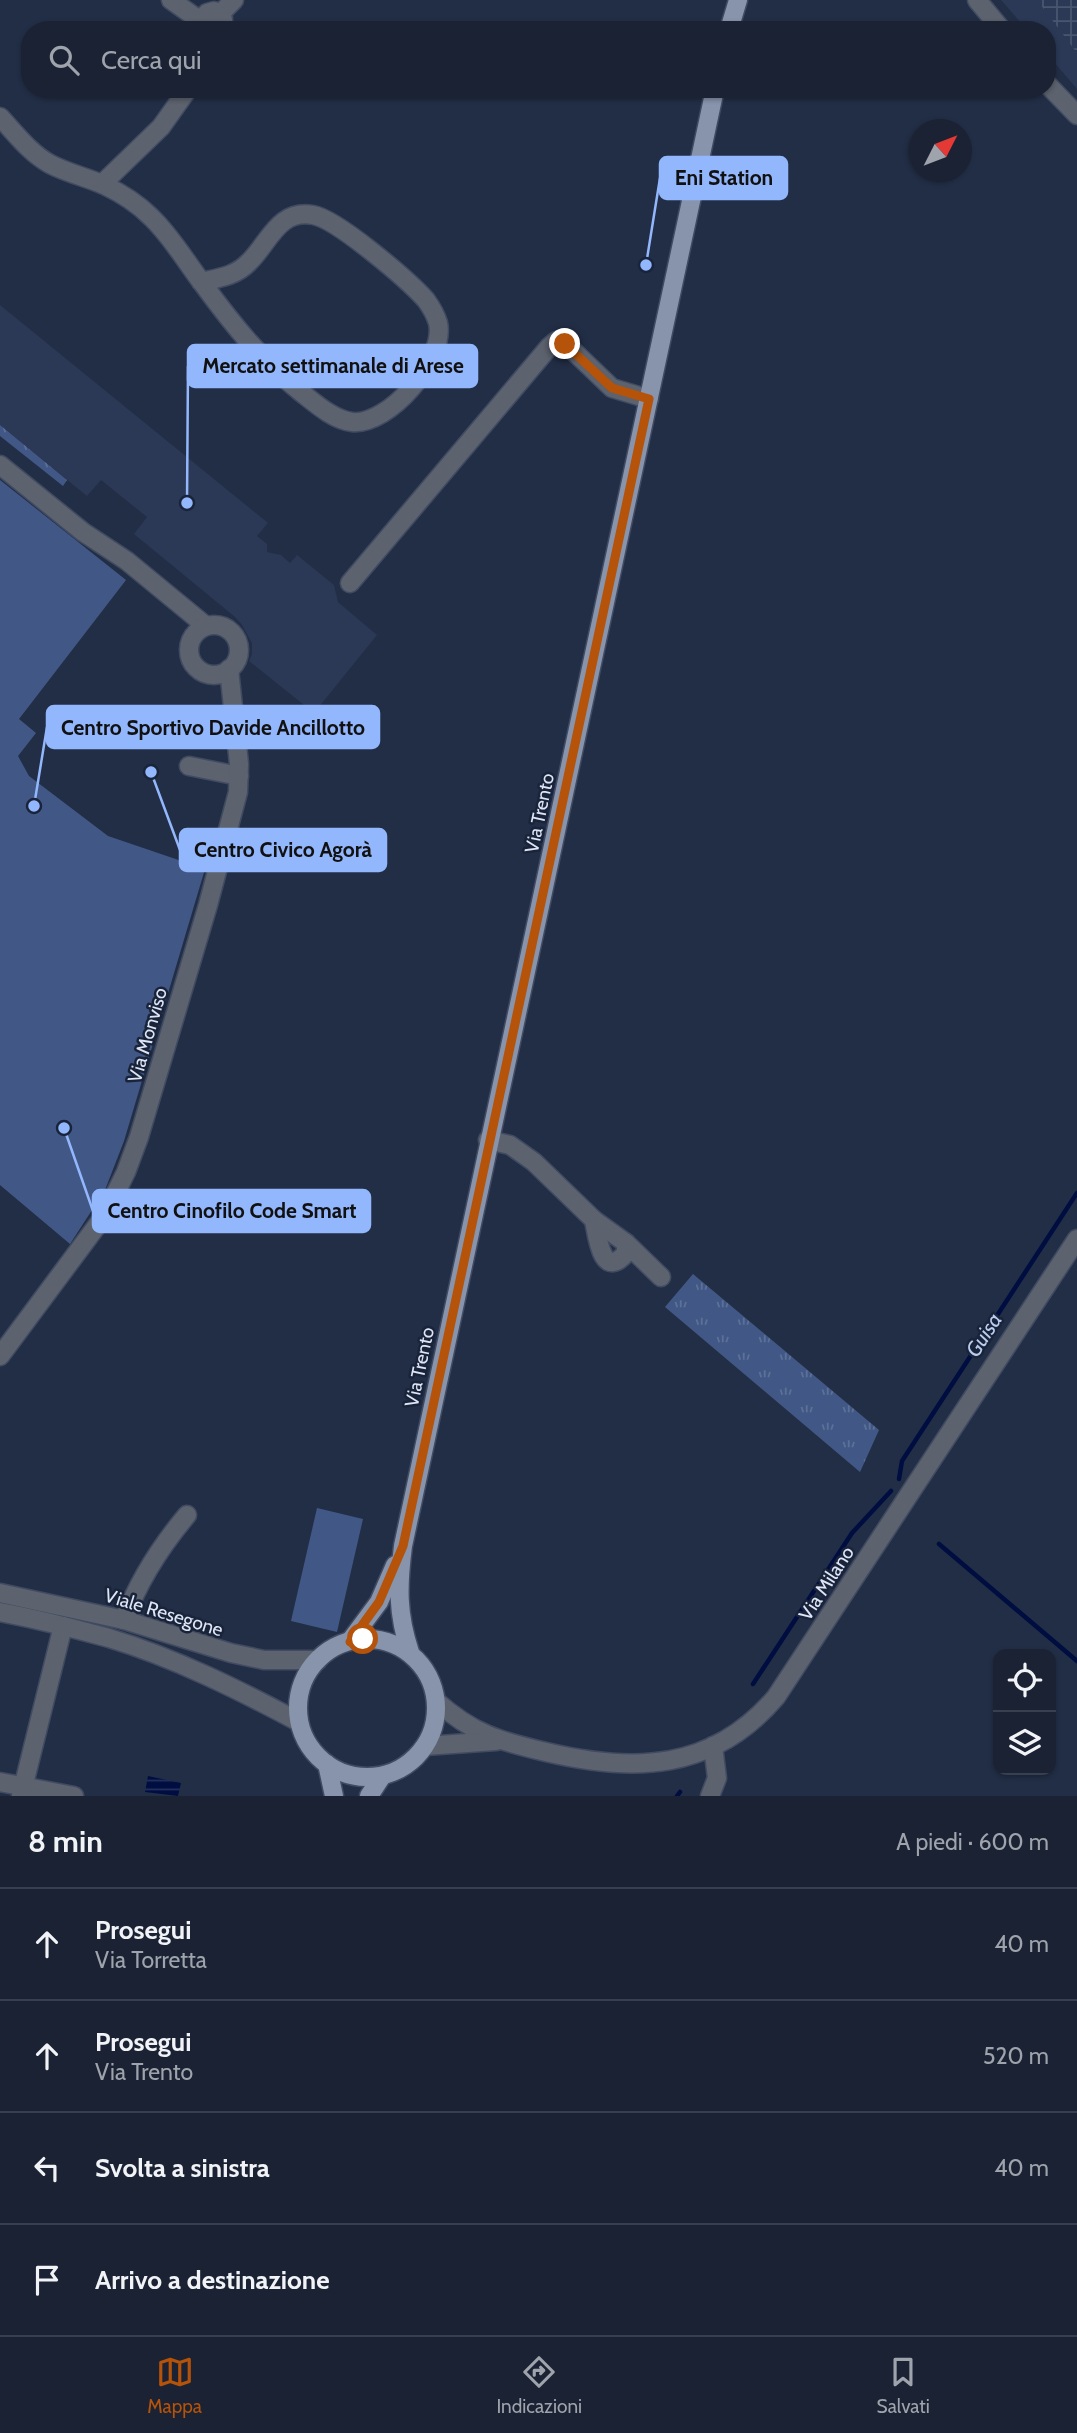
<!DOCTYPE html>
<html lang="it">
<head>
<meta charset="utf-8">
<style>
	:root { --surface:#1a2234; --page:#272f40; --text:#f1f3f6; --muted:#9fa4ac; --line:#383f4f; --accent:#b45309 }
	body { margin:0; font-family:Cabin,sans-serif; background:var(--page); color:var(--text) }
	.controls { position:absolute; right:21px; bottom:21px; display:grid; overflow:hidden; border-radius:14px; box-shadow:0 2px 5px #0004 }
	.controls button { width:63px; height:63px; display:grid; place-items:center; padding:0; border:0; border-bottom:2px solid var(--line); background:var(--surface); color:var(--text); font:35px sans-serif }
	.compass { position:absolute; left:909px; top:119px; width:63px; height:63px; border-radius:50%; background:var(--surface); box-shadow:0 2px 5px #0004; rotate:48deg }
	.stop { position:absolute; width:21px; height:21px; margin:-16px; border:5px solid #b45309; border-radius:50%; background:#fff }
	.stop.end { background:#b45309; border-color:#fff; box-shadow:0 2px 7px #0008 }
	.list { margin:0; padding:0; list-style:none }
	h2 { display:flex; justify-content:space-between; align-items:center; height:91px; margin:0; padding:0 28px; font-size:30px }
	h2 small { font-size:23px; font-weight:400; color:var(--muted) }
	.list li { display:grid; grid-template-columns:46px 1fr auto; gap:21px; align-items:center; box-sizing:border-box; height:112px; padding:0 28px; border-top:2px solid var(--line) }
	.list b { display:block; font-size:26px; white-space:nowrap }
	.list p { margin:0; font-size:23px; white-space:nowrap; color:var(--muted) }
	.list em { font-size:23px; font-style:normal; color:var(--muted) }
	.icon { flex:none; width:38px; height:38px; fill:none; stroke:currentColor; stroke-width:2; stroke-linecap:round; stroke-linejoin:round }
	.map { position:relative; flex:none; width:1077px; height:1796px; overflow:hidden }
	.search { position:absolute; background:var(--surface); box-shadow:0 2px 5px #0004; left:21px; right:21px; top:21px; height:77px; display:flex; align-items:center; gap:18px; box-sizing:border-box; padding:0 24px; border-radius:28px; color:var(--muted); font-size:26px }
	.sheet { height:539px; background:var(--surface) }
	nav { display:flex; justify-content:space-around; align-items:center; box-sizing:border-box; height:98px; border-top:2px solid var(--line); background:var(--surface); font-size:19px; color:var(--muted) }
	nav a { display:grid; justify-items:center; gap:4px }
	nav .on { color:var(--accent) }
	.map>svg:first-child { display:block }
</style>
</head>
<body>
<div class="map">
<svg width="1077" height="1796" viewBox="0 0 1077 1796">
	<defs>
		<pattern id="industrial-grid" width="8" height="8" patternUnits="userSpaceOnUse" patternTransform="scale(1.75)"><rect width="8" height="8" fill="#2b3956"/><path d="M0 4h8M4 0v8" fill="none" stroke="#49566f"/></pattern>
		<pattern id="grass-tufts" width="24" height="20" patternUnits="userSpaceOnUse" patternTransform="scale(1.75)"><rect width="24" height="20" fill="#415886"/><path d="M3 7l-1-3M5 7V3M7 7l1-3M15 17l-1-3M17 17v-4M19 17l1-3" fill="none" stroke="#5c7098"/></pattern>
		<pattern id="water-rules" width="6" height="5" patternUnits="userSpaceOnUse" patternTransform="scale(1.75)"><rect width="6" height="5" fill="#000d40"/><path d="M0 2.5h6" fill="none" stroke="#25305c"/></pattern>
	</defs>
	<rect width="100%" height="100%" fill="#222e46"/>
	<g fill="#2b3956">
		<path d="M 1001,0 L 1077,0 L 1077,89 L 1047,54 L 1047,30 L 1027,30 Z"/>
		<path d="M 0,305 L 268,523 L 257,536 L 267,544 L 267,552 L 281,555 L 290,563 L 297,555 L 334,585 L 338,602 L 377,635 L 314,713 L 249,661 L 252,654 L 252,643 L 242,625 L 235,617 L 134,534 L 147,517 L 101,480 L 87,496 L 0,425 Z"/>
	</g>
	<path fill="url(#industrial-grid)" d="M 1037,0 L 1077,0 L 1077,53 Z"/>
	<g fill="url(#grass-tufts)">
		<path d="M 0,425 L 67,480 L 63,486 L 0,436 Z"/>
		<path d="M 693,1274 L 879,1430 L 860,1472 L 665,1307 Z"/>
	</g>
	<g fill="#415886">
		<path d="M 0,480 L 126,580 L 19,719 L 36,733 L 18,756 L 29,776 L 108,836 L 205,869 L 124,1141 L 105,1190 L 70,1244 L 0,1185 Z"/>
		<path d="M 317,1508 L 363,1519 L 337,1632 L 291,1621 Z"/>
	</g>
	<path fill="url(#water-rules)" d="M 148,1776 L 181,1783 L 178,1796 L 145,1792 Z"/>
	<g fill="none" stroke-linecap="round" stroke-linejoin="round">
		<g stroke="#000d40" stroke-width="4.5">
			<path d="M 899,1479 L 902,1461 L 1077,1193"/>
			<path d="M 939,1544 L 1077,1661"/>
			<path d="M 753,1684 L 852,1533 L 891,1491"/>
			<path d="M 677,1796 L 680,1792"/>
		</g>
		<defs>
			<g id="minor">
				<path d="M 171,0 L 202,22"/>
				<path d="M 977,0 L 1002,30"/>
				<path d="M 220,14 L 234,0"/>
				<path d="M 205,30 L 203,18 L 207,13 L 214,11 L 223,19 L 223,25 L 220,30"/>
				<path d="M 1047,84 L 1077,115"/>
				<path d="M 0,117 C 15,133 30,153 50,164 C 67,173 86,177 104,185 C 121,193 138,204 151,217 C 172,237 186,262 203,284 C 233,325 263,362 302,393 C 316,404 334,420 352,422 C 389,426 446,359 438,323 C 436,316 431,307 426,300 C 408,280 337,219 313,215 C 278,209 269,243 249,262 C 236,276 219,278 201,282"/>
				<path d="M 102,184 L 161,127 L 188,89"/>
				<path d="M 0,465 L 83,532 L 127,561 L 206,626"/>
				<path d="M 350,583 L 549,347 L 556,341 L 565,343 L 612,388 L 649,399"/>
				<circle cx="214" cy="650" r="25"/>
				<path d="M 189,766 L 239,776"/>
				<path d="M 488,1140 L 510,1145 L 534,1162 L 594,1220 L 626,1243 L 661,1277"/>
				<path d="M 594,1220 C 597,1235 602,1282 626,1253 L 626,1243"/>
				<path d="M 0,1356 L 105,1215 L 126,1172 L 139,1137 L 208,905 L 238,792 L 239,764 L 229,669"/>
				<path d="M 0,1593 L 124,1620 L 231,1653 L 264,1660 L 318,1660"/>
				<path d="M 0,1612 C 37,1619 73,1628 109,1638 C 175,1658 239,1690 299,1722"/>
				<path d="M 124,1620 C 138,1582 161,1546 187,1515"/>
				<path d="M 436,1701 C 473,1734 499,1741 546,1752 C 634,1773 713,1771 776,1697 L 1077,1239"/>
				<path d="M 425,1746 L 496,1741"/>
				<path d="M 0,1782 L 74,1796"/>
				<path d="M 21,1796 L 63,1626"/>
				<path d="M 710,1796 L 717,1778 L 713,1746"/>
			</g>
			<g id="major">
				<path d="M 729,30 L 738,0"/>
				<circle cx="367" cy="1708" r="69"/>
				<path d="M 350,1641 L 379,1602 L 395,1565"/>
				<path d="M 410,1652 C 397,1613 398,1586 403,1546 L 715,89"/>
				<path d="M 327,1764 L 334,1796"/>
				<path d="M 369,1796 L 382,1776"/>
			</g>
		</defs>
		<use href="#minor" stroke="#404b62" stroke-width="21"/>
		<use href="#major" stroke="#404b62" stroke-width="21"/>
		<use href="#minor" stroke="#5c626e" stroke-width="18"/>
		<use href="#major" stroke="#8794ac" stroke-width="18"/>
	</g>
	<g fill="none" stroke-linecap="round" stroke-linejoin="round">
		<path stroke="#b45309" stroke-width="9" d="M 363,1639 L 350,1642 L 379,1602 L 403,1546 L 649,399 L 612,388 L 565,344"/>
	</g>
	<g text-anchor="middle" stroke-width="5" stroke-linejoin="round" paint-order="stroke">
		<g font-size="19" fill="#dee6f6" stroke="#19243b">
			<text transform="translate(539 813) rotate(-78)" y="7">Via Trento</text>
			<text transform="translate(147 1035) rotate(-74)" y="7">Via Monviso</text>
			<text transform="translate(419 1367) rotate(-78)" y="7">Via Trento</text>
			<text transform="translate(826 1583) rotate(-57)" y="7">Via Milano</text>
			<text transform="translate(164 1612) rotate(17)" y="7">Viale Resegone</text>
		</g>
		<g font-size="21" font-style="italic" fill="#bbcdef" stroke="#19243b">
			<text transform="translate(984 1335) rotate(-57)" y="7">Guisa</text>
		</g>
	</g>
	<path fill="none" stroke="#93b7fd" stroke-width="2.5" d="M646 265L660 178M187 503L188 366M34 806L47 727M151 772L180 850M64 1128L93 1211"/>
	<g fill="#93b7fd" stroke="#19243b" stroke-width="2.5">
		<circle cx="646" cy="265" r="7"/>
		<circle cx="187" cy="503" r="7"/>
		<circle cx="34" cy="806" r="7"/>
		<circle cx="151" cy="772" r="7"/>
		<circle cx="64" cy="1128" r="7"/>
	</g>
	<g fill="#93b7fd" stroke="#93b7fd" stroke-width="2.5">
		<rect x="660" y="157" width="127" height="42" rx="7"/>
		<rect x="188" y="345" width="289" height="42" rx="7"/>
		<rect x="47" y="706" width="332" height="42" rx="7"/>
		<rect x="180" y="829" width="206" height="42" rx="7"/>
		<rect x="93" y="1190" width="277" height="42" rx="7"/>
	</g>
	<g font-size="21" text-anchor="middle" font-weight="bold" fill="#111">
		<text x="724" y="185">Eni Station</text>
		<text x="333" y="373">Mercato settimanale di Arese</text>
		<text x="213" y="735">Centro Sportivo Davide Ancillotto</text>
		<text x="283" y="857">Centro Civico Agorà</text>
		<text x="232" y="1218">Centro Cinofilo Code Smart</text>
	</g>
</svg>
<div class="controls">
<button><svg class="icon" aria-label="locate" viewBox="0 0 24 24"><circle cx="12" cy="12" r="6"/><path d="M12 2v4M12 18v4M2 12h4M18 12h4"/></svg></button>
<button><svg class="icon" aria-label="layers" viewBox="0 0 24 24"><path d="M12 4l9 5-9 5-9-5zM3 14l9 5 9-5"/></svg></button>
</div>
<svg class="compass" viewBox="-18 -18 36 36"><path d="M0-13l5 13h-10z" fill="#e53935"/><path d="M0 13l5-13h-10z" fill="#9fa4ac"/></svg>
<div class="stop" style="left:363px;top:1639px"></div>
<div class="stop end" style="left:565px;top:344px"></div>
<div class="search"><svg class="icon" aria-label="search" viewBox="0 0 24 24"><circle cx="10" cy="10" r="6"/><path d="M15 15l6 6"/></svg>Cerca qui</div>
</div>
<section class="sheet">
<h2>8 min<small>A piedi · 600 m</small></h2>
<ul class="list">
<li><svg class="icon" aria-label="ahead" viewBox="0 0 24 24"><path d="M12 20V5M6 11l6-6 6 6"/></svg><div><b>Prosegui</b><p>Via Torretta</p></div><em>40 m</em></li>
<li><svg class="icon" aria-label="ahead" viewBox="0 0 24 24"><path d="M12 20V5M6 11l6-6 6 6"/></svg><div><b>Prosegui</b><p>Via Trento</p></div><em>520 m</em></li>
<li><svg class="icon" aria-label="left" viewBox="0 0 24 24"><path d="M17 20v-9H6M10 6l-5 5 5 5"/></svg><div><b>Svolta a sinistra</b></div><em>40 m</em></li>
<li><svg class="icon" aria-label="arrive" viewBox="0 0 24 24"><path d="M6 21V4h12l-3 4 3 4H6"/></svg><div><b>Arrivo a destinazione</b></div></li>
</ul>
</section>
<nav>
<a class="on"><svg class="icon" aria-label="map" viewBox="0 0 24 24"><path d="M3 6l6-2 6 2 6-2v14l-6 2-6-2-6 2zM9 4v14M15 6v14"/></svg>Mappa</a>
<a><svg class="icon" aria-label="directions" viewBox="0 0 24 24"><path d="M12 3l9 9-9 9-9-9zM9 14v-3h6M13 9l2 2-2 2"/></svg>Indicazioni</a>
<a><svg class="icon" aria-label="saved" viewBox="0 0 24 24"><path d="M7 4h10v16l-5-4-5 4z"/></svg>Salvati</a>
</nav>
</body>
</html>
